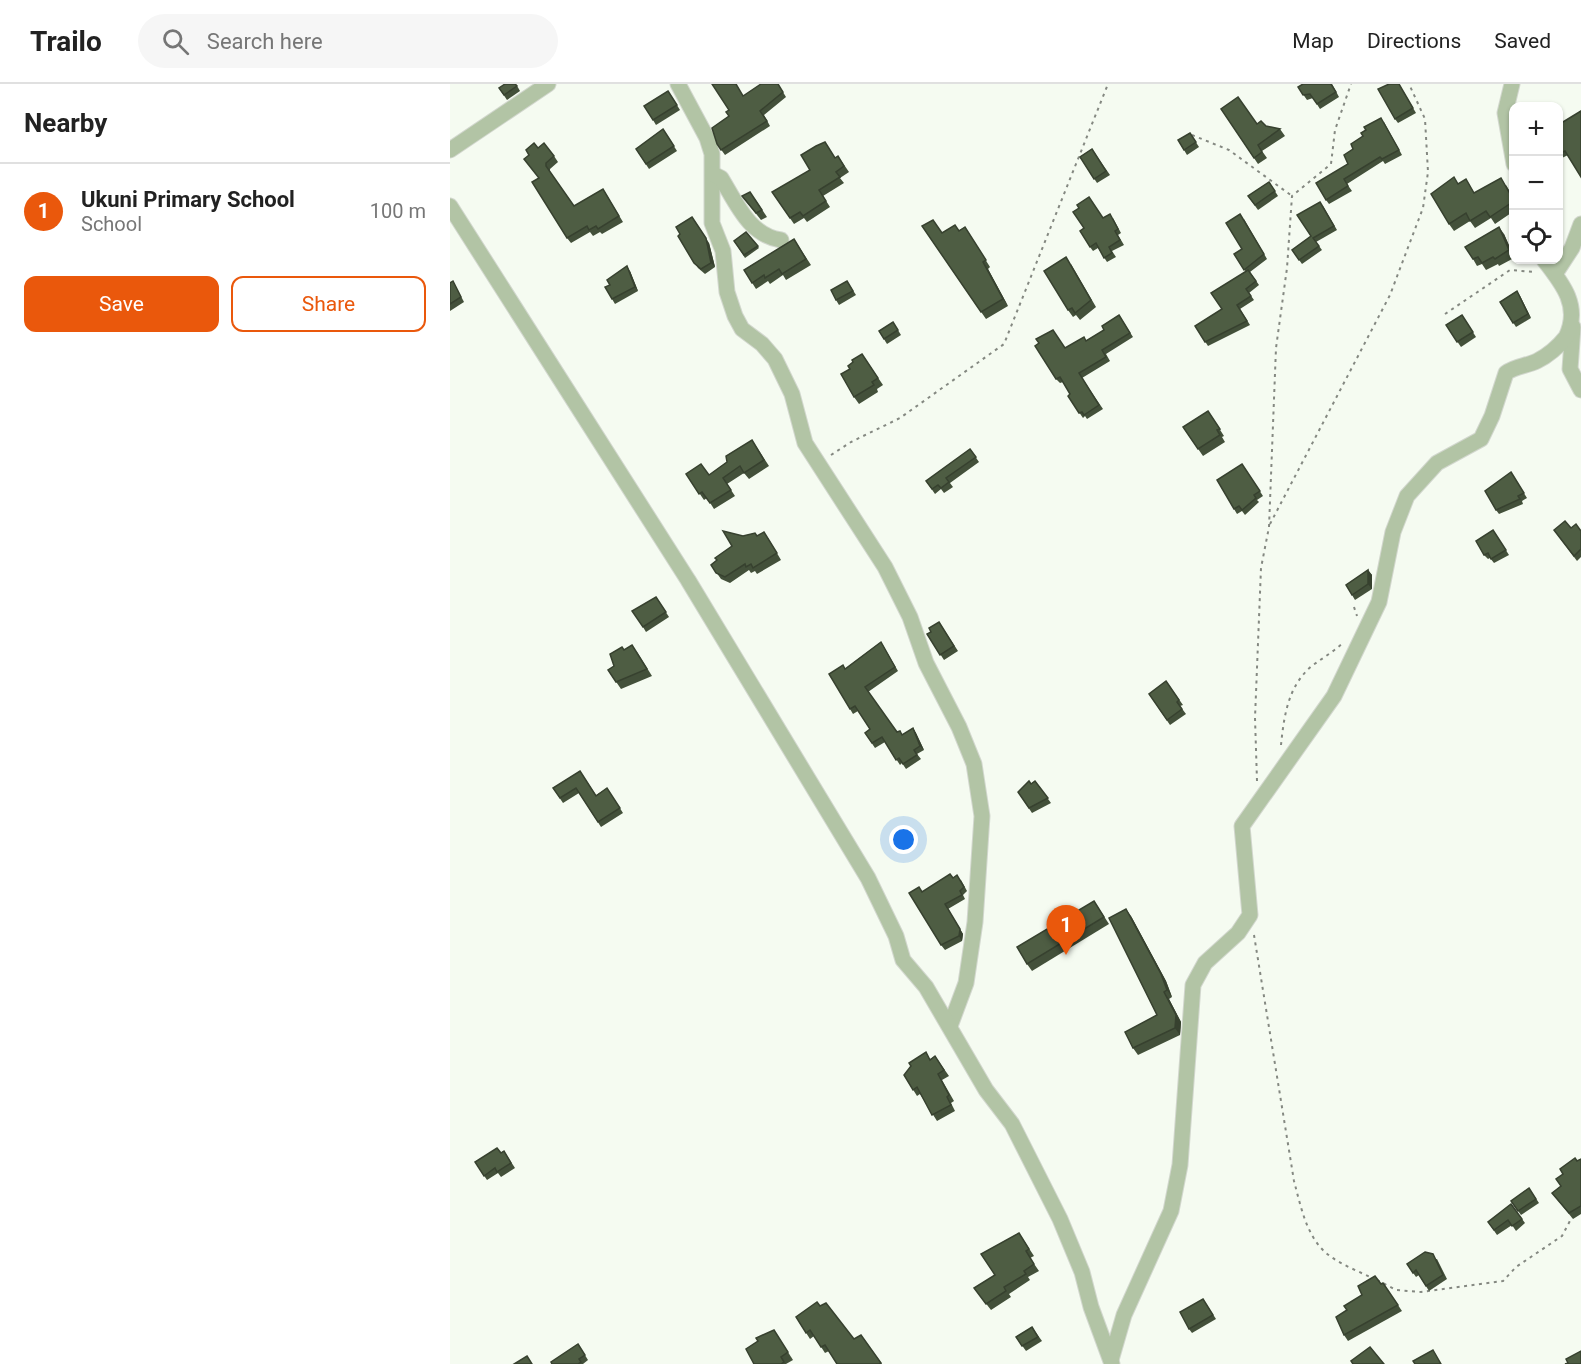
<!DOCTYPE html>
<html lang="en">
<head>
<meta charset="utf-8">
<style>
	:root { --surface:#fff; --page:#f6f6f6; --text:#222; --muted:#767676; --line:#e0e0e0; --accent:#ea580c }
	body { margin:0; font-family:Roboto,sans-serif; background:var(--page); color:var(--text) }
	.controls { position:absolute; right:18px; top:18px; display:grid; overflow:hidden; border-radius:12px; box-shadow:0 2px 4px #0004 }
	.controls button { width:54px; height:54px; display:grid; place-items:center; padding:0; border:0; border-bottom:2px solid var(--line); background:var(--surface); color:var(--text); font:30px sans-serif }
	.you { position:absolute; left:454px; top:756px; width:21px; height:21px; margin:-15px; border:4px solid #fff; border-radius:50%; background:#1a73e8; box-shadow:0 0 0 9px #1a73e833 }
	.badge { display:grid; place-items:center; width:39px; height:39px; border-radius:50%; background:var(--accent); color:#fff; font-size:20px; font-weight:700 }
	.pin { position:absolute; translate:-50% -50px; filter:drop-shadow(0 2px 3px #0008) }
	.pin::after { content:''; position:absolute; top:32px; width:21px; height:18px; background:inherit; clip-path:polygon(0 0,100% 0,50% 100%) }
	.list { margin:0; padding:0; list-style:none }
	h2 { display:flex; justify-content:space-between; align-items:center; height:78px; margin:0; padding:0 24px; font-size:26px }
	h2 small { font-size:20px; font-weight:400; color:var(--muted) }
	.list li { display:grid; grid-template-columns:39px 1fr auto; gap:18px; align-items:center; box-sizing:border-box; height:96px; padding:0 24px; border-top:2px solid var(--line) }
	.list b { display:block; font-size:22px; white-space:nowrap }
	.list p { margin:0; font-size:20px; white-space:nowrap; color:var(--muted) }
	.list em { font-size:20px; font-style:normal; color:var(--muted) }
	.actions { display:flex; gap:12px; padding:18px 24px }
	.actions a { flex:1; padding:14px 0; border:2px solid var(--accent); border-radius:12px; text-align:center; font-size:21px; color:var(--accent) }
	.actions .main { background:var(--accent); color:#fff }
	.icon { flex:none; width:33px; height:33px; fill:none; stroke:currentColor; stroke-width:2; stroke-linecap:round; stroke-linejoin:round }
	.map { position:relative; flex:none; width:1131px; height:1280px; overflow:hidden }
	header { display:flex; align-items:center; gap:36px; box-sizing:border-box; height:84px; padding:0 30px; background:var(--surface); border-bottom:2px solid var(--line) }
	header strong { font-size:28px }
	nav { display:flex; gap:33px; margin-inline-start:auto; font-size:21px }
	.search { width:420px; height:54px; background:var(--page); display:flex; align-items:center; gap:15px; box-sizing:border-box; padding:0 21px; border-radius:33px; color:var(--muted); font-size:22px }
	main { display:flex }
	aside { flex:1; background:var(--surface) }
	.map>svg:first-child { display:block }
</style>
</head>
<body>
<header>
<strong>Trailo</strong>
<div class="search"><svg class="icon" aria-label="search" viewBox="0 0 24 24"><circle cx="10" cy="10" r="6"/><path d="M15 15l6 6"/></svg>Search here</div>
<nav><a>Map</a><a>Directions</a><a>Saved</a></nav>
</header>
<main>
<aside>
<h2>Nearby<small></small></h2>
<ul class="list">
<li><span class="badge">1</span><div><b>Ukuni Primary School</b><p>School</p></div><em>100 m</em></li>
</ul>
<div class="actions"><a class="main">Save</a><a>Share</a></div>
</aside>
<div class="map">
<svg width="1131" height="1280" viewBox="0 0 1131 1280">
	<rect width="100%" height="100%" fill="#f5fbf1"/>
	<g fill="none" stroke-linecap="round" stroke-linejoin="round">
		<defs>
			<g id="minor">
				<path d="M 228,0 L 257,54 L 262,70 L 262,139 L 273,167 L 277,208 L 285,232 L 292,245 L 312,260 L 325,275 L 342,310 L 355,359 L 435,483 L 460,533 L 476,579 L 509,643 L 524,680 L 532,732 L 525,838 L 516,899 L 500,942"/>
				<path d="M 1062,0 L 1055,29 L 1064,80"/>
				<path d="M 0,66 L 98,0"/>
				<path d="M 263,90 L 271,94 C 287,120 299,151 331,156"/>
				<path d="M 0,122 L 238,496 L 418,794 L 446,852 L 453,876 L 476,903 L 536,1006 L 562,1040 L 610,1135 L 632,1188 L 641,1223 L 662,1280"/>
				<path d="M 1105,190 L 1122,164 L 1131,140"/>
				<path d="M 1123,243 L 1120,285 L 1131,306"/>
				<path d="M 661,1276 L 674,1231 L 721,1127 L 730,1081 L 743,901 L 755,879 L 788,849 L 800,831 L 792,742 L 884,612 L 929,518 L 943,448 L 957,412 L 987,379 L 1031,355 L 1042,332 L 1056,289 C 1065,282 1077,282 1087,277 C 1099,271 1108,263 1116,253 C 1131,223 1113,200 1094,176"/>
			</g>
		</defs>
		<use href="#minor" stroke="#d2d7ce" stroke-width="17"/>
		<g stroke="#848881" stroke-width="2" stroke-dasharray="3 4.5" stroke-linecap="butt">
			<path d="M 742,51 L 779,66 L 842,112"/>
			<path d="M 995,230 L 1060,186 L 1085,188"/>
			<path d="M 381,371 L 401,358 L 450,334 L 554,260 L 658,0"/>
			<path d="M 820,440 L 940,211 L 973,124 L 978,88 L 975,35 L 959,0"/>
			<path d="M 904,523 L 907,532"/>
			<path d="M 831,661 C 834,632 838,601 863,581 C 873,574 884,567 893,559"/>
			<path d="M 807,697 L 805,634 L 811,484 L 819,443 L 826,264 L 837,184 L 842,112 L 881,80 L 885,46 L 901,0"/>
			<path d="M 804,851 L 844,1097 C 851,1123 857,1156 880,1172 C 892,1181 908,1187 922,1194"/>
			<path d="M 927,1196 L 946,1206 L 971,1208 L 1053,1197 L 1066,1183 L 1112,1152 L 1122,1133"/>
		</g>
		<use href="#minor" stroke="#b2c4a5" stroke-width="15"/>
	</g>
	<g fill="#43503a">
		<path d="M 66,0 L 70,7 L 57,16 L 49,4 Z"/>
		<path d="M 328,0 L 336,13 L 314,31 L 320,42 L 275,71 L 267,60 L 279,32 L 279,26 L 293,12 Z"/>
		<path d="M 882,0 L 889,13 L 870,25 L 863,14 L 857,16 L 848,3 Z"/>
		<path d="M 949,0 L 966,29 L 948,39 L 945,35 Z"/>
		<path d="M 218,7 L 230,26 L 206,41 L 203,36 Z"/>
		<path d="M 771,25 L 807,40 L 830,45 L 835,52 L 812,67 L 817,74 L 808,80 Z"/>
		<path d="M 934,38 L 952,71 L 935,80 L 933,77 L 897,100 L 902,107 L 879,120 L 876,116 L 898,80 L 903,65 Z"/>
		<path d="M 1108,41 L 1118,71 L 1108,76 Z"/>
		<path d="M 213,45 L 227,67 L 199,85 L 186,65 Z"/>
		<path d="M 740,49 L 749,63 L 737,71 L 728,56 Z"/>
		<path d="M 88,64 L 104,72 L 108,78 L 100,85 L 100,88 L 124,122 L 153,105 L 173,138 L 152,150 L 150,148 L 143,152 L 140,148 L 121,159 L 117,154 L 89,94 Z"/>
		<path d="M 642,65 L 660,91 L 647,99 L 630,73 Z"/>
		<path d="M 388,72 L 399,88 L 390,94 L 394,99 L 373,112 L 380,123 L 357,138 L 354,134 L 344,140 L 322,108 Z"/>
		<path d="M 1016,95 L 1024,109 L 1056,101 L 1064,114 L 1064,127 L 1045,140 L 1041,134 L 1025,144 L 1020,137 L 1004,147 L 999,140 L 1009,100 Z"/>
		<path d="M 819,98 L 828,112 L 808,126 L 798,112 Z"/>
		<path d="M 292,112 L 305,115 L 317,133 L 311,136 Z"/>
		<path d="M 873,122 L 887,146 L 866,158 L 872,166 L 852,180 L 842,166 L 861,152 Z"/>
		<path d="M 653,134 L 663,134 L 671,149 L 668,151 L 674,161 L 662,167 L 666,173 L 657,178 L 648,164 L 643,167 L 640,163 Z"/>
		<path d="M 794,135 L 817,175 L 800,188 L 809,201 L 799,209 L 804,216 L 790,225 L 800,241 L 758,262 L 745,242 L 772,225 L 796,188 L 784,170 L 792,165 Z"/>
		<path d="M 472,142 L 492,149 L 509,146 L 515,143 L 540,183 L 538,185 L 558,222 L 536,235 Z"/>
		<path d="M 296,148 L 309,164 L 295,174 L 284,157 Z"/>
		<path d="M 1054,150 L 1064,174 L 1049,182 L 1048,180 L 1036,186 L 1032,180 L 1027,182 L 1023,175 Z"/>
		<path d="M 228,152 L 259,159 L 265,183 L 255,190 L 248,184 Z"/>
		<path d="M 344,155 L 361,181 L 336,196 L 333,191 L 320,200 L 318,197 L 306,205 L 294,186 Z"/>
		<path d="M 621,180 L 646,223 L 630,236 L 626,231 L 623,233 L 618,226 Z"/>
		<path d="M 180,187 L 188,207 L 165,220 L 162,215 L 160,201 Z"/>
		<path d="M 3,197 L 14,218 L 0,227 L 0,199 Z"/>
		<path d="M 397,197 L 406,211 L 389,221 L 386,216 Z"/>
		<path d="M 1067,207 L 1070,212 L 1081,234 L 1066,243 L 1050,218 Z"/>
		<path d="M 669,231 L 683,253 L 656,270 L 660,277 L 632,294 L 653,325 L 637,335 L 635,332 L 633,334 L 618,312 L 620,310 L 613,298 L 610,299 L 606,295 L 615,264 L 637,256 L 654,246 Z"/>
		<path d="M 1012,231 L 1026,253 L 1011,263 L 996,241 Z"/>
		<path d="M 443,238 L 451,251 L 437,260 L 429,247 Z"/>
		<path d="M 412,270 L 433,301 L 427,305 L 428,308 L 409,320 L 404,313 L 400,285 L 403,278 Z"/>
		<path d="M 758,327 L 774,352 L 772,353 L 775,358 L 753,372 L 733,343 Z"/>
		<path d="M 302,356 L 319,382 L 299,395 L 294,389 L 277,400 L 285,412 L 264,425 L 257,414 L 254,416 L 236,390 L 259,391 L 277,378 Z"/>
		<path d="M 520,365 L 529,378 L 500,399 L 503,403 L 494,409 L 491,405 L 485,410 L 476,397 Z"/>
		<path d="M 792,380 L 813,412 L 807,416 L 809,418 L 795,431 L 792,427 L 787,430 L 784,425 Z"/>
		<path d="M 1061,388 L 1077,414 L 1072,417 L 1073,420 L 1049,430 L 1046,426 Z"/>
		<path d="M 1121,444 L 1131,447 L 1131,473 L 1127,477 L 1104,446 Z"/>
		<path d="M 1043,446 L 1059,471 L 1044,479 L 1040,474 L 1038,475 L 1034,471 Z"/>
		<path d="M 293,452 L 307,452 L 318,454 L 331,476 L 307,490 L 305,487 L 301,489 L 299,486 L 280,499 L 271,495 L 261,481 L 267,476 Z"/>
		<path d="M 918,486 L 922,491 L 922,505 L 905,516 L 896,501 Z"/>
		<path d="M 206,513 L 219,533 L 196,548 L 193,543 Z"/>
		<path d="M 489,538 L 508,567 L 494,576 L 477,550 L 481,548 Z"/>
		<path d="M 431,558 L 448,587 L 418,608 L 447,648 L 452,651 L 463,644 L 466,649 L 474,666 L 467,670 L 471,675 L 456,685 L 452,679 L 450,681 L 435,658 L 425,664 L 415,649 L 420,645 L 408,627 L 403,630 L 400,625 L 395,585 Z"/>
		<path d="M 174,566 L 187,568 L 202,592 L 171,605 L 158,586 L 164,582 Z"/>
		<path d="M 716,597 L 733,621 L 730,622 L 736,630 L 720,641 L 699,610 Z"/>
		<path d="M 130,687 L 146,711 L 157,704 L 173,729 L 151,743 L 129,709 L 113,719 L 103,704 Z"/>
		<path d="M 585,697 L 601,719 L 582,729 L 568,708 Z"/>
		<path d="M 503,794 L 511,796 L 517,807 L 513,811 L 515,815 L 498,825 L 513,850 L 512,857 L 495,866 L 491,861 L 472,808 Z"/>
		<path d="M 644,817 L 659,840 L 582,887 L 577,880 Z"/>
		<path d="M 681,832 L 716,897 L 722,913 L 719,915 L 731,938 L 730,951 L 688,971 L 683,964 L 707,931 Z"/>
		<path d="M 485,972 L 499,992 L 492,996 L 504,1017 L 501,1019 L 505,1027 L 487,1037 L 470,1010 L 467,1012 L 454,991 Z"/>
		<path d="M 54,1067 L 65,1084 L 51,1093 L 48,1089 L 37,1096 L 25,1078 Z"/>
		<path d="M 1131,1075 L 1131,1130 L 1123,1135 L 1102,1109 L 1111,1102 L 1113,1090 Z"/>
		<path d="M 1079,1104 L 1089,1119 L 1071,1131 L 1061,1117 Z"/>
		<path d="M 1061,1120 L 1075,1139 L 1066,1147 L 1062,1141 L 1047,1151 L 1038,1138 Z"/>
		<path d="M 569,1149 L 584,1172 L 580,1174 L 589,1187 L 578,1193 L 580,1196 L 559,1210 L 561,1213 L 541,1226 L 524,1204 L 545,1191 Z"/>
		<path d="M 987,1175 L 997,1195 L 979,1207 L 969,1191 L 966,1193 L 957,1180 Z"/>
		<path d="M 933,1199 L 952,1227 L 898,1257 L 894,1251 L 931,1200 Z"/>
		<path d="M 753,1215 L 766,1235 L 742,1249 L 739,1245 Z"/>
		<path d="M 370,1222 L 404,1255 L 411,1251 L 432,1280 L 387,1280 L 379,1267 L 375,1269 L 364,1252 L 360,1255 L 346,1233 Z"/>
		<path d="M 582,1243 L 592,1257 L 576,1267 L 566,1253 Z"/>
		<path d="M 324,1246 L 343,1276 L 336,1280 L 304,1280 Z"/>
		<path d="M 128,1260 L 138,1276 L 133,1280 L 102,1280 Z"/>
	</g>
	<g fill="#37412f">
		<path d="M 242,133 L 259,159 L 265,183 L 261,179 Z"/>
		<path d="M 1049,143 L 1054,150 L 1064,172 L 1059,166 Z"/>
		<path d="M 533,178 L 538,185 L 558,222 L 553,215 Z"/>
		<path d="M 177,182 L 180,187 L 188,207 L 185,203 Z"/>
		<path d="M 1067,207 L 1070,212 L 1081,234 L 1078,230 Z"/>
		<path d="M 918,486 L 922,491 L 922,505 L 918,500 Z"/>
		<path d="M 463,644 L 466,649 L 474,666 L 470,662 Z"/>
		<path d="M 495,820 L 513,850 L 512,857 L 509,852 Z"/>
		<path d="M 676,825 L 681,832 L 716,897 L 722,913 L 717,906 Z"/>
		<path d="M 714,908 L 719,915 L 731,938 L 730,951 L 725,944 Z"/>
	</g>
	<g fill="#4e5d43" stroke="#37412f" stroke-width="1.5">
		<path d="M 55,0 L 65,0 L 67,2 L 54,11 L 49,4 Z"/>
		<path d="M 262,0 L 286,0 L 293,12 L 311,0 L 328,0 L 333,8 L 310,27 L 317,37 L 271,66 L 267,60 L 262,44 L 279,32 L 276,28 L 279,26 Z"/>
		<path d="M 853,0 L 881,0 L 886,8 L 867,20 L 860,10 L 853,11 L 848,3 Z"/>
		<path d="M 939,0 L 949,0 L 963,24 L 945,35 L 928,5 Z"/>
		<path d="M 218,7 L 227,21 L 203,36 L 194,22 Z"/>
		<path d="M 788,13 L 807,40 L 811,37 L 816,42 L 830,45 L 808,61 L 812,68 L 804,74 L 771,25 Z"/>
		<path d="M 1131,27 L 1131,93 L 1115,67 L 1108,70 L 1108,41 Z"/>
		<path d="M 931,34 L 949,66 L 932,75 L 930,73 L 894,95 L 898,102 L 876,116 L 866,99 L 898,80 L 894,71 L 903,65 L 901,60 L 913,52 L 911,49 L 916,46 L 914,43 Z"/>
		<path d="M 213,45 L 224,62 L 196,80 L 186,65 Z"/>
		<path d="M 740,49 L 746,58 L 734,66 L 728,56 Z"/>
		<path d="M 375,58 L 385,74 L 388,72 L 394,82 L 386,88 L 390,93 L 369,106 L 376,117 L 353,132 L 350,128 L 340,134 L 322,108 L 360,86 L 351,71 L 366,62 Z"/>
		<path d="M 84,59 L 88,64 L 94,59 L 104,72 L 96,79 L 96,82 L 124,122 L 153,105 L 169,132 L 148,145 L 146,142 L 139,146 L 137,142 L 117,154 L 82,98 L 89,94 L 74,75 L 79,71 L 76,66 Z"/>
		<path d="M 642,65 L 656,87 L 644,95 L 630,73 Z"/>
		<path d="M 1004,93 L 1008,100 L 1016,95 L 1024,109 L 1051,94 L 1064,117 L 1040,133 L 1036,127 L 1020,137 L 1016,129 L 999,140 L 981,110 Z"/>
		<path d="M 819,98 L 825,107 L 805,121 L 798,112 Z"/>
		<path d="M 300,108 L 312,126 L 306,129 L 292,112 Z"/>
		<path d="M 639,113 L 653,134 L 660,130 L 668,145 L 665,147 L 670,156 L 659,163 L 662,169 L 654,174 L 646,159 L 640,163 L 630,147 L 634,144 L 623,128 L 629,124 L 627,121 Z"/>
		<path d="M 870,118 L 884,142 L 863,154 L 869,162 L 849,176 L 842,166 L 861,152 L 847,131 Z"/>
		<path d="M 790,130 L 814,170 L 794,186 L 784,170 L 792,165 L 776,139 Z"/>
		<path d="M 242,133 L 256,154 L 261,179 L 251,185 L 244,179 L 228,152 L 230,150 L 226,143 Z"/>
		<path d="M 483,136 L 492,149 L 505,141 L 509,147 L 515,143 L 536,176 L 533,178 L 553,215 L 531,228 L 472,142 Z"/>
		<path d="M 1049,143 L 1059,166 L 1045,175 L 1043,173 L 1032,179 L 1028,173 L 1023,175 L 1015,163 Z"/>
		<path d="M 296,148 L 308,162 L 294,171 L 284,157 Z"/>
		<path d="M 344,155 L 356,175 L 332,190 L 329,185 L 315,194 L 314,191 L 302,199 L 294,186 Z"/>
		<path d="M 616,173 L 641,216 L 625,229 L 622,224 L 618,226 L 594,187 Z"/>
		<path d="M 177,182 L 185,203 L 162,215 L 155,203 L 160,201 L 157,196 Z"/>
		<path d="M 798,186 L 806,197 L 796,205 L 801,212 L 787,221 L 797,237 L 755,258 L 745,242 L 772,225 L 761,209 Z"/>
		<path d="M 3,197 L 11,213 L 0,220 L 0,199 Z"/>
		<path d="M 397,197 L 403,207 L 386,216 L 381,206 Z"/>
		<path d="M 1067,207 L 1078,230 L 1063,239 L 1050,218 Z"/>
		<path d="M 669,231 L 680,249 L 652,266 L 656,273 L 629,289 L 649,321 L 634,331 L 632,328 L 629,329 L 618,312 L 620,310 L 610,293 L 606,295 L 585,262 L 589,259 L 586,255 L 603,246 L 615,264 L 634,253 L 636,257 L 654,246 L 652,242 Z"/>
		<path d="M 1012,231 L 1023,248 L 1007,258 L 996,241 Z"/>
		<path d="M 443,238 L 448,246 L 434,255 L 429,247 Z"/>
		<path d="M 412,270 L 428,294 L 422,298 L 424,301 L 404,313 L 391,290 L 400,285 L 398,282 L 403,278 L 402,276 Z"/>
		<path d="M 758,327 L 770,345 L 767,346 L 770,351 L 748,365 L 733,343 Z"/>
		<path d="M 302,356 L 314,376 L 294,389 L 290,382 L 273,394 L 281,406 L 260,419 L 252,408 L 249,410 L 236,390 L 251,380 L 259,391 L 277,378 L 276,372 Z"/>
		<path d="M 520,365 L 526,373 L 496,394 L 499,398 L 491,404 L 488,401 L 482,405 L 476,397 Z"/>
		<path d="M 792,380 L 810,407 L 804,411 L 806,414 L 792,426 L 789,422 L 784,425 L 767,396 Z"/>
		<path d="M 1061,388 L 1074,409 L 1068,412 L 1070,415 L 1046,426 L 1035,407 Z"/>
		<path d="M 1115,437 L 1121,444 L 1126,440 L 1131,447 L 1131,465 L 1124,472 L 1104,446 Z"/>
		<path d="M 1043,446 L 1056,466 L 1041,475 L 1038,469 L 1034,471 L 1026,457 Z"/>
		<path d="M 273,447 L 293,452 L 305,449 L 307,452 L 314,448 L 327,469 L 303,484 L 301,480 L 296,483 L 295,480 L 275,493 L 266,489 L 261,481 L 267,476 L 265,474 L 282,462 Z"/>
		<path d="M 918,486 L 918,500 L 902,511 L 896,501 Z"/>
		<path d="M 206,513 L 216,528 L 193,543 L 182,527 Z"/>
		<path d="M 489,538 L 504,562 L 490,571 L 477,550 L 481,548 L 479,544 Z"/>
		<path d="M 431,558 L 445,583 L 415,603 L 447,648 L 450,647 L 452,651 L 463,644 L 470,662 L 464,666 L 467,671 L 453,680 L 449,674 L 446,676 L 432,653 L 422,659 L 415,649 L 420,645 L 405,622 L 400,625 L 379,590 L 393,581 L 395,585 Z"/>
		<path d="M 182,561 L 197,585 L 166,598 L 158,586 L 164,582 L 160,570 L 172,563 L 174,566 Z"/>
		<path d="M 716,597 L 729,616 L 727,618 L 732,625 L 717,636 L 699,610 Z"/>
		<path d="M 130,687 L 146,712 L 157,704 L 170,724 L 148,738 L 126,704 L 110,714 L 103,704 Z"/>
		<path d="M 579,697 L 581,700 L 585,697 L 598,714 L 579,724 L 568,708 Z"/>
		<path d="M 500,790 L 503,794 L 507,791 L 514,803 L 510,807 L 512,811 L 495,820 L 510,845 L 509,852 L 491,861 L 459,809 L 469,803 L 472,808 Z"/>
		<path d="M 644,817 L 654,833 L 577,880 L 567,863 Z"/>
		<path d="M 676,825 L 711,890 L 717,906 L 714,908 L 726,931 L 725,944 L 683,964 L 675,948 L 707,931 L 659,834 Z"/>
		<path d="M 476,968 L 480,976 L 485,972 L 494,986 L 488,990 L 499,1011 L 497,1013 L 501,1021 L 482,1031 L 467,1003 L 463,1006 L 454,991 L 461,982 L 459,979 Z"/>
		<path d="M 47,1064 L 51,1069 L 54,1067 L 61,1079 L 47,1088 L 45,1084 L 34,1092 L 25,1078 Z"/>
		<path d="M 1125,1074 L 1127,1077 L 1131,1075 L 1131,1122 L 1119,1129 L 1102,1109 L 1111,1102 L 1106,1095 L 1113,1090 L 1110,1085 Z"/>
		<path d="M 1079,1104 L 1086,1115 L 1068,1127 L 1061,1117 Z"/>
		<path d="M 1061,1120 L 1072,1135 L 1062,1142 L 1058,1136 L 1044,1146 L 1038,1138 Z"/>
		<path d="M 569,1149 L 579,1165 L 576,1167 L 584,1180 L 574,1187 L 576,1190 L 554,1203 L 556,1207 L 536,1220 L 524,1204 L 545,1191 L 531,1170 Z"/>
		<path d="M 975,1168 L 983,1170 L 993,1191 L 976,1202 L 966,1186 L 963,1189 L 957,1180 Z"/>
		<path d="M 925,1192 L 931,1200 L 933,1199 L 948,1221 L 894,1251 L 886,1233 L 897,1226 L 894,1222 L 912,1211 L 908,1202 Z"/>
		<path d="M 753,1215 L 763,1231 L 739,1245 L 730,1228 Z"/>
		<path d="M 367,1218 L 370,1222 L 376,1219 L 404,1255 L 411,1251 L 431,1279 L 429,1280 L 387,1280 L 375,1261 L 371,1263 L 360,1246 L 356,1249 L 346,1233 Z"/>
		<path d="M 582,1243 L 588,1253 L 572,1262 L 566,1253 Z"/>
		<path d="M 324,1246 L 338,1268 L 331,1273 L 334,1278 L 331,1280 L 304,1280 L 296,1265 L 308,1257 L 306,1254 Z"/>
		<path d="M 128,1260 L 135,1271 L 129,1275 L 131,1278 L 128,1280 L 102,1280 L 101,1278 Z"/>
		<path d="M 920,1263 L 934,1280 L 903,1280 L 901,1277 Z"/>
		<path d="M 983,1266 L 991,1280 L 965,1280 L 963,1277 Z"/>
		<path d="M 1131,1267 L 1131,1280 L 1115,1280 L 1118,1279 L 1116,1275 Z"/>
		<path d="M 77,1272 L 82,1280 L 64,1280 Z"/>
	</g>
</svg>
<div class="controls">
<button>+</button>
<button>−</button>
<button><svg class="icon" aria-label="locate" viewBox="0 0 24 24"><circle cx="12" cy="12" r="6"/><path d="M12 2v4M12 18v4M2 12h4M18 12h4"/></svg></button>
</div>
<div class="you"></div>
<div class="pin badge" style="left:616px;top:871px">1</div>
</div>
</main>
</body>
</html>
